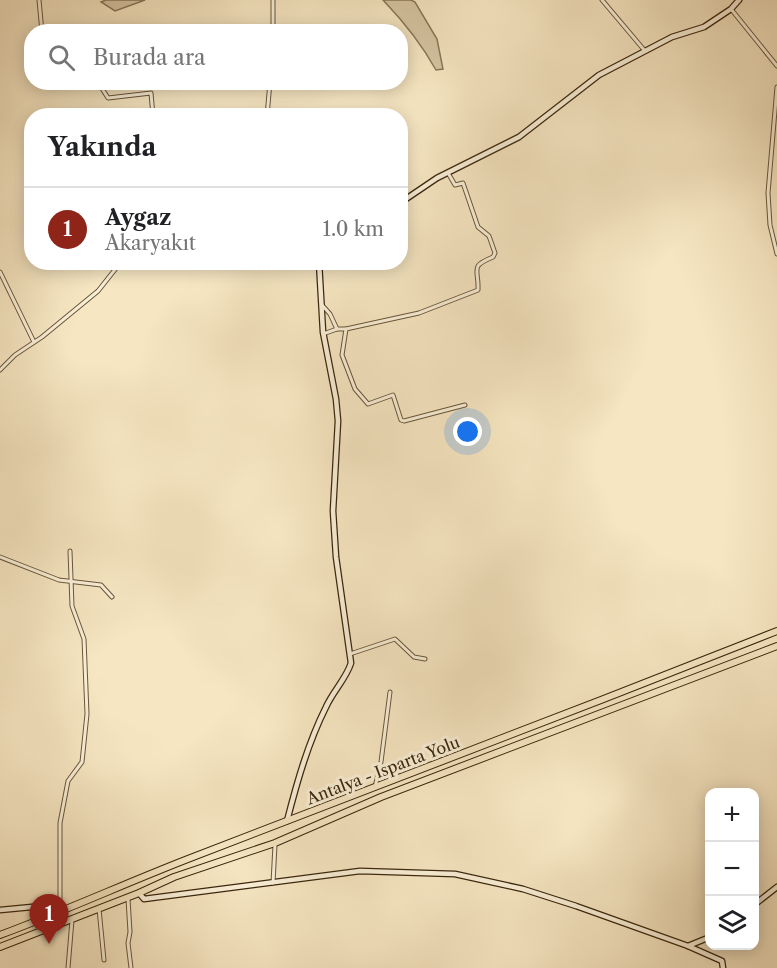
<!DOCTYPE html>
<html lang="tr">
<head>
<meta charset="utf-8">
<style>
	:root { --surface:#fff; --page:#f6f6f6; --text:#202124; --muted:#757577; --line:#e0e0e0; --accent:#8f2418 }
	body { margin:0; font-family:"Libre Caslon Text",serif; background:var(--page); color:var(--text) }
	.controls { position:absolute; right:18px; bottom:18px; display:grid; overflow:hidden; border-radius:12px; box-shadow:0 3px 15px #0003 }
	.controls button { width:54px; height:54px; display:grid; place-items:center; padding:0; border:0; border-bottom:2px solid var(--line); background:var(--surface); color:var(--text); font:30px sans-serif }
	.you { position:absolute; left:468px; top:432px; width:21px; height:21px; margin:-15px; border:4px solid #fff; border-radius:50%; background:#1a73e8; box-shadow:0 0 0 9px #1a73e833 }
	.badge { display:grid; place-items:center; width:39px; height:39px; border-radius:50%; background:var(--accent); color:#fff; font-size:20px; font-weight:700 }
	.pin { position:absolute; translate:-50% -50px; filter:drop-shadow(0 2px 3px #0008) }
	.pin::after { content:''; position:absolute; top:32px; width:21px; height:18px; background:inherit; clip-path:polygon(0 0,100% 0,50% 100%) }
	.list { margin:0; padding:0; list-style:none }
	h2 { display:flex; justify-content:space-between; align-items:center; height:78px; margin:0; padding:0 24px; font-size:26px }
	h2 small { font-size:20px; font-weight:400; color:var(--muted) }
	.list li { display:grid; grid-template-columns:39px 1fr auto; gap:18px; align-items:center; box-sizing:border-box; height:84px; padding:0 24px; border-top:2px solid var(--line) }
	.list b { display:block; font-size:22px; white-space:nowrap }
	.list p { margin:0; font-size:20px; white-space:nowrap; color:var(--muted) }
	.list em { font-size:20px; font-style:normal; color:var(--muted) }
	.icon { flex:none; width:33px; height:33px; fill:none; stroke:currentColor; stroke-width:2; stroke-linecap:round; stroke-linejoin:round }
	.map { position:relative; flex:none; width:777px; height:968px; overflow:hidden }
	.search { position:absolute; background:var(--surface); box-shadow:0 3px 15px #0003; left:24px; top:24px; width:384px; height:66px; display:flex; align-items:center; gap:15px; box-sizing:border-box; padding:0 21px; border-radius:24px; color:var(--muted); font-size:22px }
	.panel { position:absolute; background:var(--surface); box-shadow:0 3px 15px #0003; left:24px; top:108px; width:384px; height:162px; border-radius:24px }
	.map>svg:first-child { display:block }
</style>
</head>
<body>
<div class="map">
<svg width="777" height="968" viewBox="0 0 777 968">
	<rect width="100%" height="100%" fill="#f6e6c2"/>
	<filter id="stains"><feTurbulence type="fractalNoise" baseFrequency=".00333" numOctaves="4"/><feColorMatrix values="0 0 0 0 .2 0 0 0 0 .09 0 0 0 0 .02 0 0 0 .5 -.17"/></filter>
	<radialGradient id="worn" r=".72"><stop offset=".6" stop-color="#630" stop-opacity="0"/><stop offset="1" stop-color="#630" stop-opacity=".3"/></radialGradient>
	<g fill="#d6c5a3" stroke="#887658" stroke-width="1.5">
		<path d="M 106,0 L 145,0 L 115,11 L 101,2 Z"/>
		<path d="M 383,0 L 411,0 L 415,2 L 437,39 L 443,69 L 436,70 C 421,43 404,22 383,0 Z"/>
	</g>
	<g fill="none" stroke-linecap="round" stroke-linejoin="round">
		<defs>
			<g id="street">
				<path d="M 39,0 L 42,32"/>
				<path d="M 273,0 L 273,32"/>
				<path d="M 602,0 L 645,51"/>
				<path d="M 731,9 L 777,66"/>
				<path d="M 101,82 L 101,87 L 108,98 L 151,93 L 153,116"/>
				<path d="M 777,87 L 768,193 L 770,225 L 777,254"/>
				<path d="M 267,116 L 270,82"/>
				<path d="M 0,272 L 34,342"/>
				<path d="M 322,305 L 330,314 L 337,329"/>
				<path d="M 346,329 L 342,355 L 355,389 L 368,404 L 393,395 L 401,420 L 404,421 L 465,405"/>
				<path d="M 323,334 L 337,329 L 346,329 L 419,313 L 478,290 C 479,268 469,267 493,257 L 495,253 L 489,236 L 478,227 L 463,183 L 455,185 L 448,173"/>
				<path d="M 0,370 L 15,355 L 42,337 L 98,291 L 121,262"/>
				<path d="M 0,557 L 59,580 L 101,585 L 112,597"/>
				<path d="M 350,654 L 395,639 L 414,657 L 425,659"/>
				<path d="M 375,787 L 381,762 L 390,692"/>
				<path d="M 273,883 L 275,845"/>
				<path d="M 128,899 L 130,932 L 128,943 L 131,968"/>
				<path d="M 60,906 L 60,823 L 68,781 L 82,762 L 87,714 L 84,639 L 72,606 L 70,551"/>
				<path d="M 99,909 L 104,960"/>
				<path d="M 68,968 L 72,920"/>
			</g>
			<g id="secondary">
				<path d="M 400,203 L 437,178 L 519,137 L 599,75 L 672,37 L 704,27 L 731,9 L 739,0"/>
				<path d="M 287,821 C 297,782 308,743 326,707 C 333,691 346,679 351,663 L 336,557 L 333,511 L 338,421 L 336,399 L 323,332 L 319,262"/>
				<path d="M 139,893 L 144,899 L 360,871 L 455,874 L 523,889 L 576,906 L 688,946 L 722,961 L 723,968"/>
				<path d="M 754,905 L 777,887"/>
				<path d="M 0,910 L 53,905 L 60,906 L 63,911"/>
				<path d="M 688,946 L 710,937"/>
			</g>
			<g id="highway">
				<path d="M 0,935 C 65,911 128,882 193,857 C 388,782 583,708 777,631"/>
				<path d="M 0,947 L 139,893 L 174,877 L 275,843 L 381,797 L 777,646"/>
			</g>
		</defs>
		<use href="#street" stroke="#69563a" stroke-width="5"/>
		<use href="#secondary" stroke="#3a260c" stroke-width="7"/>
		<use href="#highway" stroke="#3a260c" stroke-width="8"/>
		<use href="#street" stroke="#f9efd7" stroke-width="3"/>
		<use href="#secondary" stroke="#f9efd7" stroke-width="4.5"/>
		<use href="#highway" stroke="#f6e6c2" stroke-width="6"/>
	</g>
	<g text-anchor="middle" stroke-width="6" stroke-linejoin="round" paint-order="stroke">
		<g font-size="16" fill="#3a260c" stroke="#f9efd7">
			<text transform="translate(383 770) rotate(-21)" y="6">Antalya - Isparta Yolu</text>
		</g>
	</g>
	<rect width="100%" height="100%" filter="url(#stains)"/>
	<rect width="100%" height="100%" fill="url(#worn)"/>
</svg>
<div class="controls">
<button>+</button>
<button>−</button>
<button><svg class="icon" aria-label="layers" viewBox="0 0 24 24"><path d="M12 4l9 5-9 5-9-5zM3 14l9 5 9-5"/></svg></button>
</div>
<div class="you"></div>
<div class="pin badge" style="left:49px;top:944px">1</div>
<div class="search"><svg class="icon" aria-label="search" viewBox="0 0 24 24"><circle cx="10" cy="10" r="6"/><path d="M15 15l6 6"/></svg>Burada ara</div>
<section class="panel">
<h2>Yakında<small></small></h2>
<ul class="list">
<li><span class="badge">1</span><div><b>Aygaz</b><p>Akaryakıt</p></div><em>1.0 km</em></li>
</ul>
</section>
</div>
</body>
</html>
